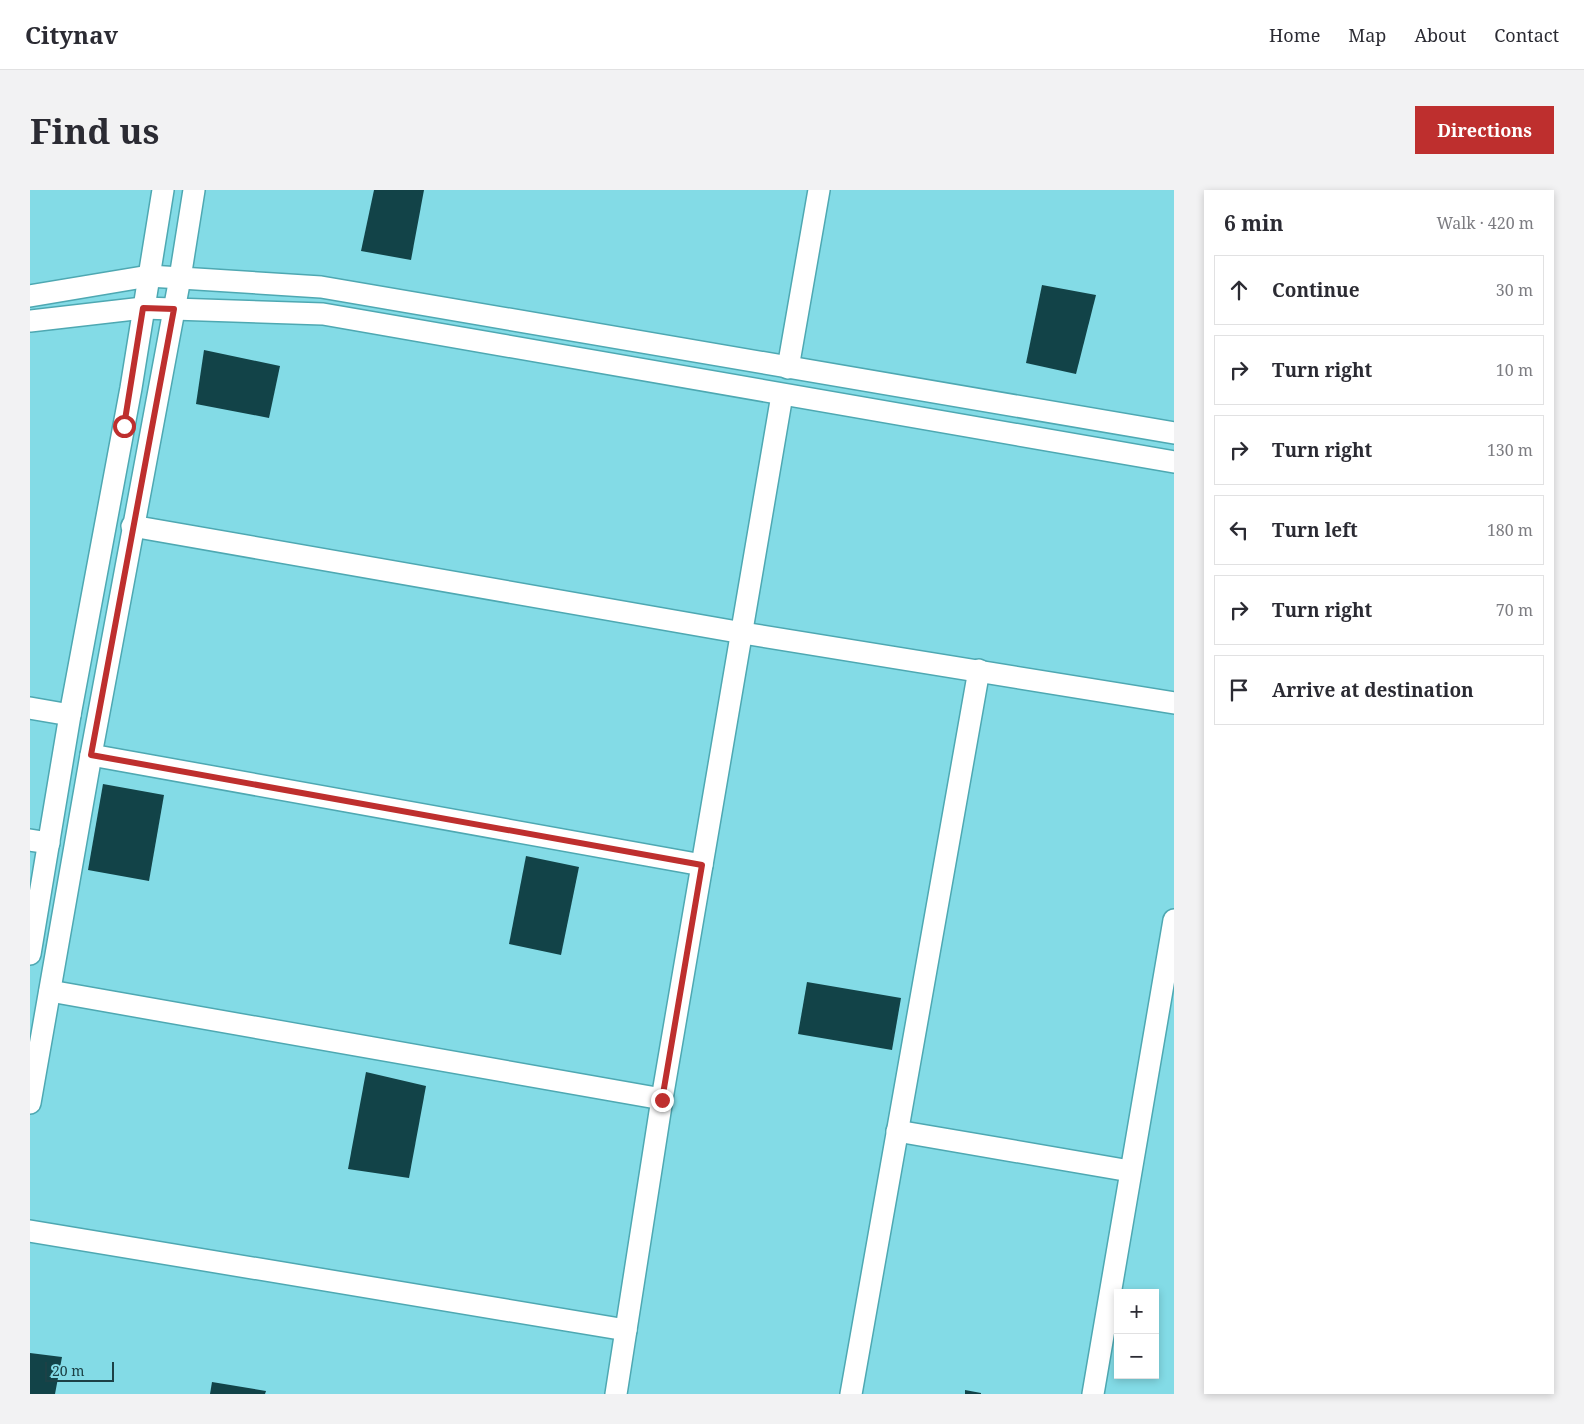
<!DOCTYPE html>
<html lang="en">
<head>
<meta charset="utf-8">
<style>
	:root { --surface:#fff; --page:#f2f2f3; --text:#2b2b33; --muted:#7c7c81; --line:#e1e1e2; --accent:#be2f2e }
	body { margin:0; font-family:"Noto Serif",serif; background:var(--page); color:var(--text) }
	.controls { position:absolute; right:15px; bottom:15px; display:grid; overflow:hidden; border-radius:0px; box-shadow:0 2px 8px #0003 }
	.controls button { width:45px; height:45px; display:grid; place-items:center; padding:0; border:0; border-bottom:1px solid var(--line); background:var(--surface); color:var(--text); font:25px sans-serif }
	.scale { position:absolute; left:15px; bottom:12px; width:69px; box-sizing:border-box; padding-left:5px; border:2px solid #1c4146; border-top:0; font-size:14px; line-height:18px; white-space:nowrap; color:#1c4146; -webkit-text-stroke:4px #83dbe6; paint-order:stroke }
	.stop { position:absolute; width:15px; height:15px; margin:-11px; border:4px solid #be2f2e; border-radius:50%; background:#fff }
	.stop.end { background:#be2f2e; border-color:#fff; box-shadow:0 1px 5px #0008 }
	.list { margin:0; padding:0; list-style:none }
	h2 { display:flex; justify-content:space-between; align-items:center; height:65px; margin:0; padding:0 20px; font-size:21px }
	h2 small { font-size:16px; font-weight:400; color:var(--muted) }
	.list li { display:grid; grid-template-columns:32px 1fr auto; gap:15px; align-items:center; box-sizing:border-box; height:70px; margin:0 10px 10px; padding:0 10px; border:1px solid var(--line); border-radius:0px }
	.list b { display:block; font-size:19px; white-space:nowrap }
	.list em { font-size:16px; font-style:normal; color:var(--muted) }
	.icon { flex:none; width:28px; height:28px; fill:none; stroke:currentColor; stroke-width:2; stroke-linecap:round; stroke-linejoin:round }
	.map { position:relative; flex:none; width:1144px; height:1204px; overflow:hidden; border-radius:0px }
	header { display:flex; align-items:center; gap:30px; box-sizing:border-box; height:70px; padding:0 25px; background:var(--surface); border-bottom:1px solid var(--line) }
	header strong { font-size:24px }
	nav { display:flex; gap:28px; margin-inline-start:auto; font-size:18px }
	.intro { display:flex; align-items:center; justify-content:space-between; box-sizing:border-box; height:120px; padding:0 30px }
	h1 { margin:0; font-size:35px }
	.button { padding:12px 22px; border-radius:0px; background:var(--accent); color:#fff; font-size:18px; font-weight:700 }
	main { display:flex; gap:30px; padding:0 30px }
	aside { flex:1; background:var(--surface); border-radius:0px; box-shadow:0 2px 8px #0003 }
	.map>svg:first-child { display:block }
</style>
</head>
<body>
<header>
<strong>Citynav</strong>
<nav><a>Home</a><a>Map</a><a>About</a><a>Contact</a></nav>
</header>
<div class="intro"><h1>Find us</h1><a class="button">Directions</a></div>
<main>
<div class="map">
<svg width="1144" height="1204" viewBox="0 0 1144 1204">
	<rect width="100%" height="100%" fill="#83dbe6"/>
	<g fill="#124348">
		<path d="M 344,0 L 394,0 L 381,70 L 331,61 Z"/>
		<path d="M 1012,95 L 1066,105 L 1046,184 L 996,173 Z"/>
		<path d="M 174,160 L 250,176 L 239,228 L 166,214 Z"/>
		<path d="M 73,594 L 134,605 L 119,691 L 58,680 Z"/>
		<path d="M 496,666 L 549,677 L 531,765 L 479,754 Z"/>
		<path d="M 777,792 L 871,808 L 862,860 L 768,844 Z"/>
		<path d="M 336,882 L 396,896 L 379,988 L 318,979 Z"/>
		<path d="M 0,1163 L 32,1167 L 25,1204 L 0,1204 Z"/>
		<path d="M 182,1192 L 236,1201 L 235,1204 L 180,1204 Z"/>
		<path d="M 935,1200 L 951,1203 L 951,1204 L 935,1204 Z"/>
	</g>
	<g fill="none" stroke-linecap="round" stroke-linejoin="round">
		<defs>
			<g id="minor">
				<path d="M 0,106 L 119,86 L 291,97 L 1144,243"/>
				<path d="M 0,131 L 113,118 L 293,124 L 1144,272"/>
				<path d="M 758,178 L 789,0"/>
				<path d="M 102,336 L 713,443 L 1144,513"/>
				<path d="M 0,518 L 40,525"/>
				<path d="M 61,565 L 672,675 L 632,909 L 586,1204"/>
				<path d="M 0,650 L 19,653"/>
				<path d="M 672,675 L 752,205"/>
				<path d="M 0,764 L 40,525 L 101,198 L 133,0"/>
				<path d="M 20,801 L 632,909"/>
				<path d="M 0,913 L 61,565 L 150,88 L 164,0"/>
				<path d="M 867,941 L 1100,981"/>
				<path d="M 0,1041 L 596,1140"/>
				<path d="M 821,1204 L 949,480"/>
				<path d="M 1063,1204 L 1144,730"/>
			</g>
		</defs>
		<use href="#minor" stroke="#4ea8b2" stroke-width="24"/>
		<use href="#minor" stroke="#fff" stroke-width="21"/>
	</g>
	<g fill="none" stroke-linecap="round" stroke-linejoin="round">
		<path stroke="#be2f2e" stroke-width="6" d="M 94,236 L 113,118 L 144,119 L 61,565 L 672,675 L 632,910"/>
	</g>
</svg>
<div class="controls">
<button>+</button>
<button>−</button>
</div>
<div class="scale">20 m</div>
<div class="stop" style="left:94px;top:236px"></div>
<div class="stop end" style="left:632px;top:910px"></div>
</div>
<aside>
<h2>6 min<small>Walk · 420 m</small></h2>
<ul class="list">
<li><svg class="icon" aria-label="ahead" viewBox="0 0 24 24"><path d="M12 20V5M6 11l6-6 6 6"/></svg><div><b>Continue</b></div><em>30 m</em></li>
<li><svg class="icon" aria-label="right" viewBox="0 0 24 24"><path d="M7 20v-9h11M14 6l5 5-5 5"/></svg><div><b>Turn right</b></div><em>10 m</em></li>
<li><svg class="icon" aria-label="right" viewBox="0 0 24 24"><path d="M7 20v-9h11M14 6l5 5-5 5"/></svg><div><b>Turn right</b></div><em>130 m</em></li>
<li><svg class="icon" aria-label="left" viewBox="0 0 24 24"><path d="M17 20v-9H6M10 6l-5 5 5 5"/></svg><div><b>Turn left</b></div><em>180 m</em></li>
<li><svg class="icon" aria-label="right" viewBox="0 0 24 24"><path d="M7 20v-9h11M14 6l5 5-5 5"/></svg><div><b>Turn right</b></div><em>70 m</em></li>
<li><svg class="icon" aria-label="arrive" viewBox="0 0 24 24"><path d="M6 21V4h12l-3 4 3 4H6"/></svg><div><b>Arrive at destination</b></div></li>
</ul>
</aside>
</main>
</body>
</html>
